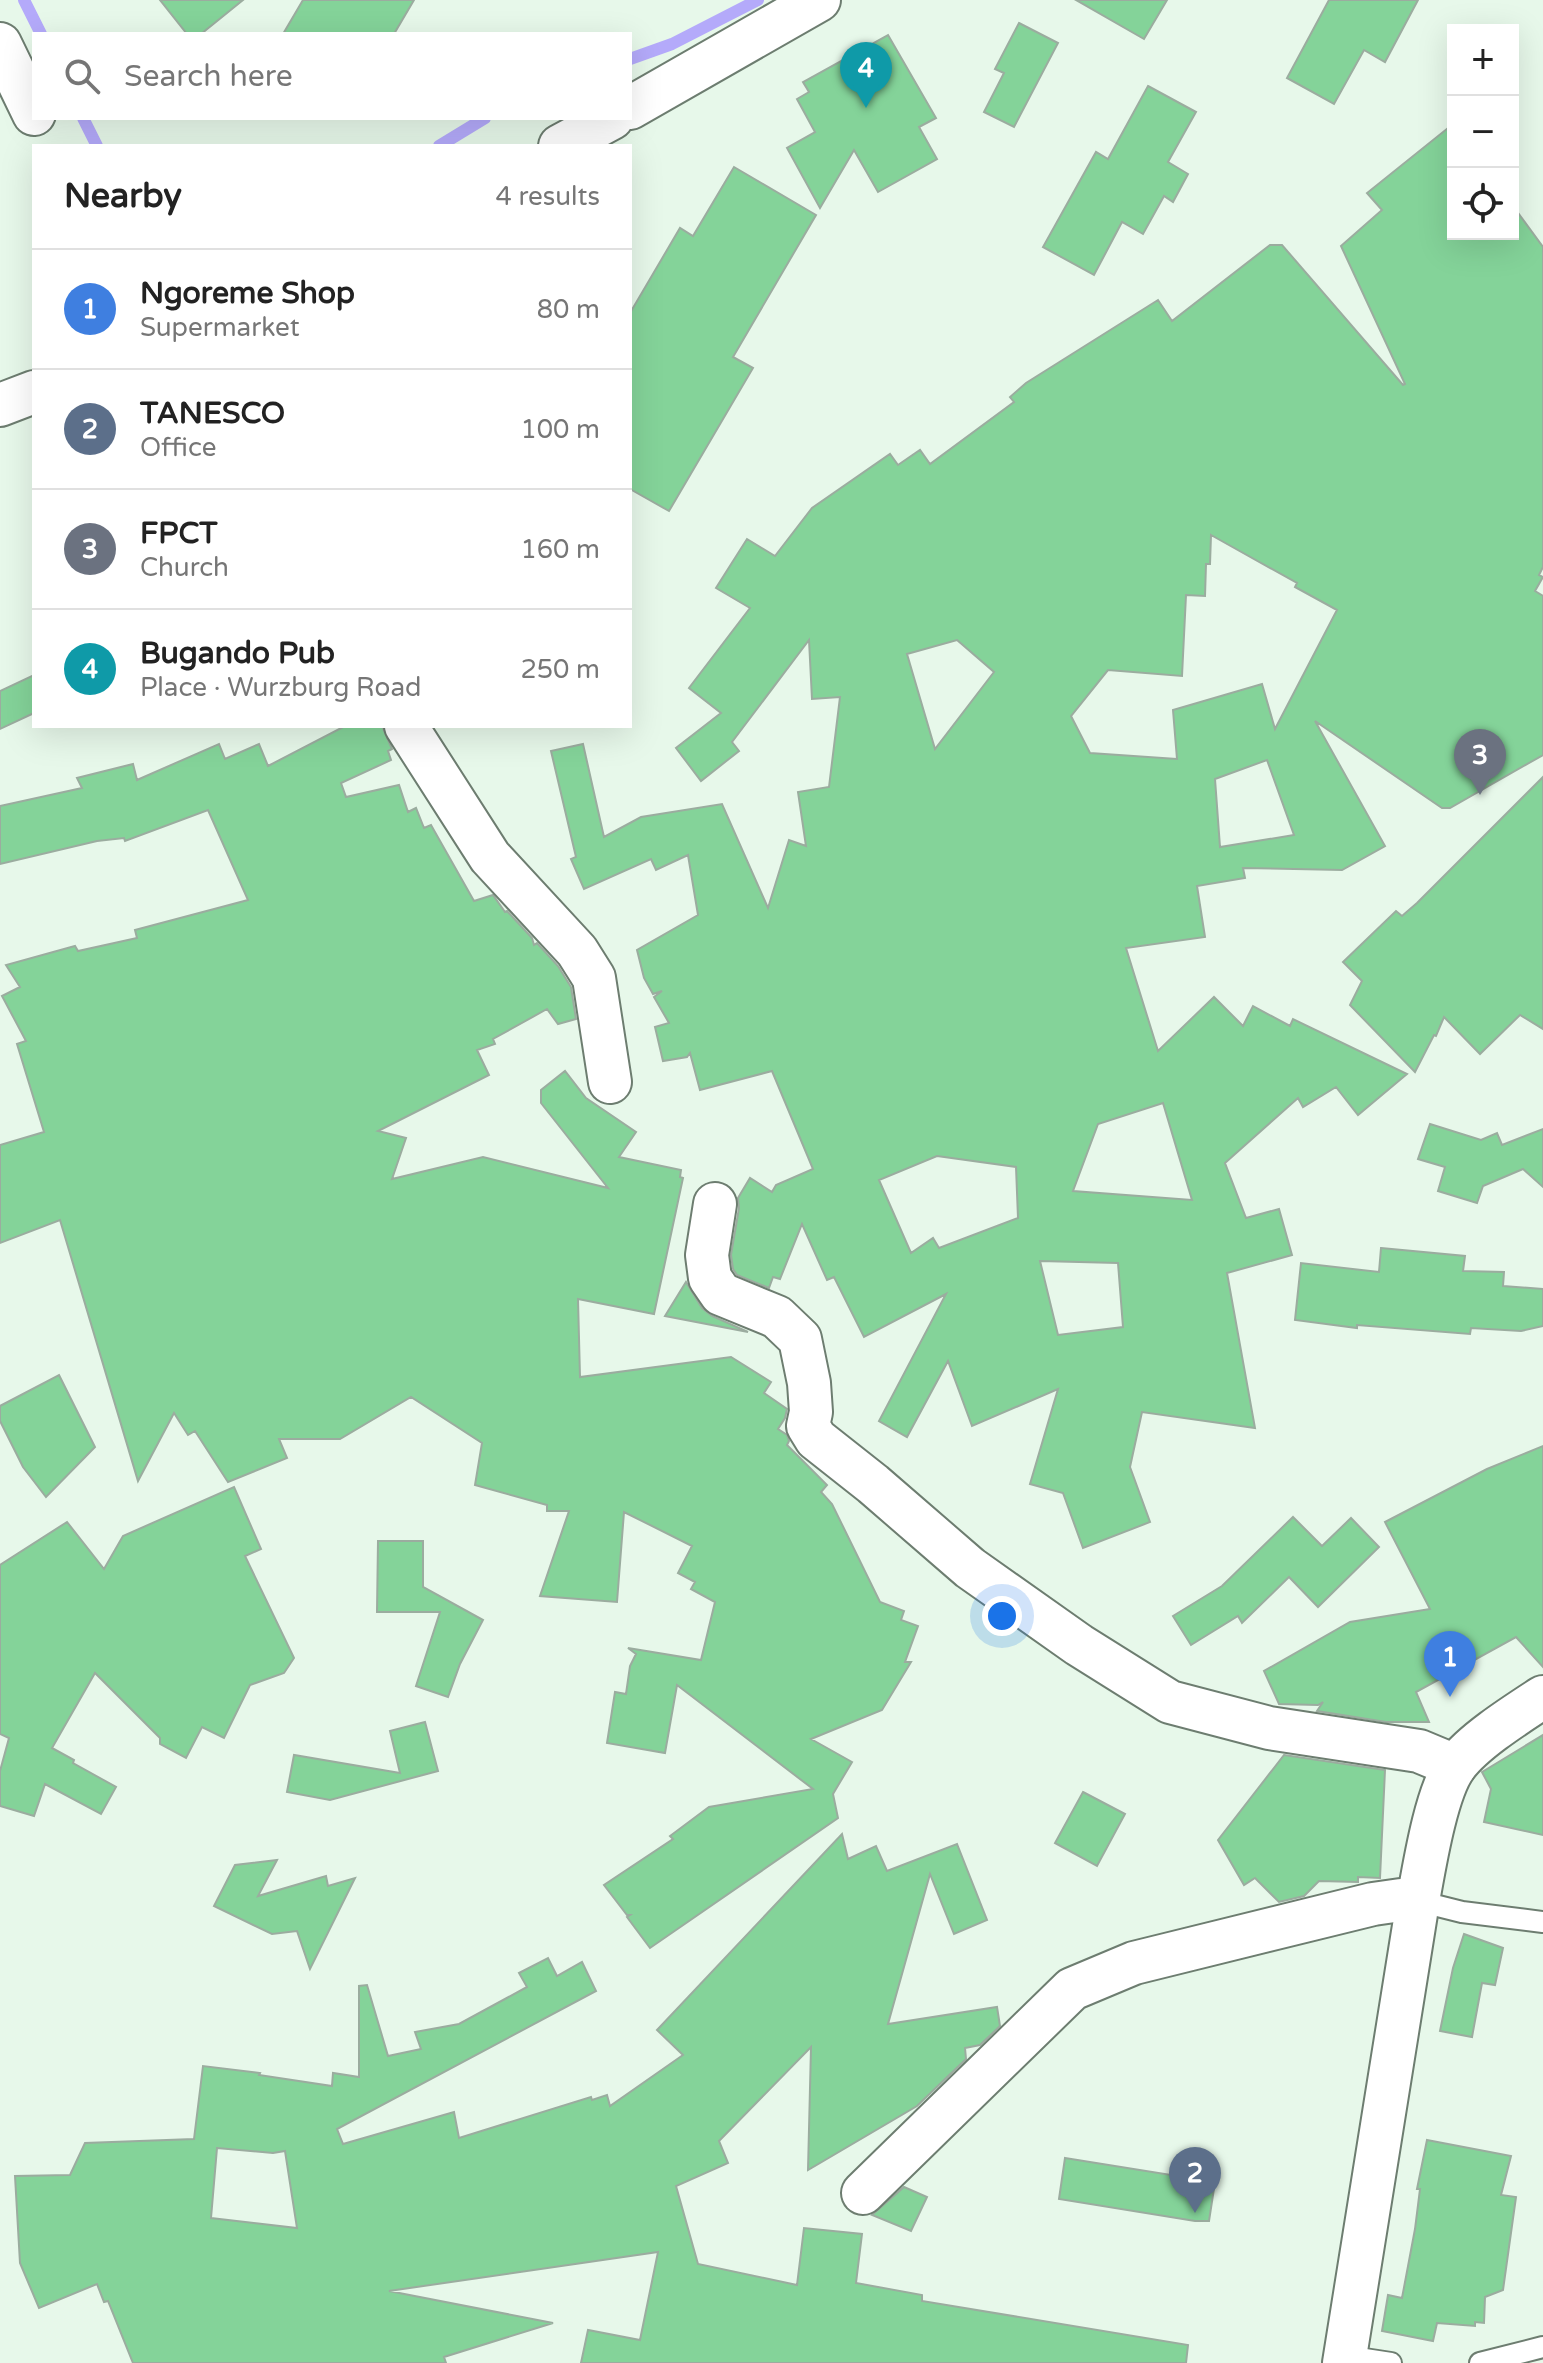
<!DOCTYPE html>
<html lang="en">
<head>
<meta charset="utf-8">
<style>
	:root { --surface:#fff; --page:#f6f6f6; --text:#222; --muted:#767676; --line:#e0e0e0; --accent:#b45309 }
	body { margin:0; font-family:"Varela Round",sans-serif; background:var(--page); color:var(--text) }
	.controls { position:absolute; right:24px; top:24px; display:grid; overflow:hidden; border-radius:0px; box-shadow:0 8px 32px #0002 }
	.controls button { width:72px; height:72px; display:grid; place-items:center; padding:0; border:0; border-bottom:2px solid var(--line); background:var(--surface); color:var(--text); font:40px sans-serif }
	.you { position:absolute; left:1002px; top:1616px; width:28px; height:28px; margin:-20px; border:6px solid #fff; border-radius:50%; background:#1a73e8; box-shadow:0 0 0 12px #1a73e833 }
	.badge { display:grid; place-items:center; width:52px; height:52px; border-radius:50%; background:var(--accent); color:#fff; font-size:26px; font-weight:700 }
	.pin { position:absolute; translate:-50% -66px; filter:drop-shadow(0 2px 4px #0008) }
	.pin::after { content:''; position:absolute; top:42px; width:28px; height:24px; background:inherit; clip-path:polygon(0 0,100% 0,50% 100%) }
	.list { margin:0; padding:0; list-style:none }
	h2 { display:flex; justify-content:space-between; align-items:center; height:104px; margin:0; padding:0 32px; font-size:34px }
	h2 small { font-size:26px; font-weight:400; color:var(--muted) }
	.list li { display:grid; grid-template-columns:52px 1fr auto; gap:24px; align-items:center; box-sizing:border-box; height:120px; padding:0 32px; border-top:2px solid var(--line) }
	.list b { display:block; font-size:30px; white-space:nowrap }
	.list p { margin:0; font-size:26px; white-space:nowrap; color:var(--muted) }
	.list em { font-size:26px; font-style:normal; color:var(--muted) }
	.icon { flex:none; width:44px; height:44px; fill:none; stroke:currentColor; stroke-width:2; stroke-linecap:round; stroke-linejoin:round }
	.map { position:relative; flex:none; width:1543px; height:2363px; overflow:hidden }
	.search { position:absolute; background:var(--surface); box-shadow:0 8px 32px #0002; left:32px; top:32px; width:600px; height:88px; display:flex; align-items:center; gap:20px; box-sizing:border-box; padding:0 28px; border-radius:0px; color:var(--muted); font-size:30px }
	.panel { position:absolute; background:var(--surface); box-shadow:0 8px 32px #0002; left:32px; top:144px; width:600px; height:584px; border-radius:0px }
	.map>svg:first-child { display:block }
</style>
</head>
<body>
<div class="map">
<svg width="1543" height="2363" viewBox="0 0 1543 2363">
	<rect width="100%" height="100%" fill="#e7f8ea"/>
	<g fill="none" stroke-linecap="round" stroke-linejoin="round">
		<g stroke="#b4aafa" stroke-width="12">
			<path d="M 24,0 L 41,34"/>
			<path d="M 630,59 L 672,44 L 758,0"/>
			<path d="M 83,118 L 97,146"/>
			<path d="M 439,146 L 485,118"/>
		</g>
	</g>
	<g fill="#84d399" stroke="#9bac9f" stroke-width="2" fill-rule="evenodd">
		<path d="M 160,0 L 243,0 L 201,34 L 187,34 Z"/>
		<path d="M 303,0 L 414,0 L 394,34 L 283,34 Z"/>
		<path d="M 1076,0 L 1167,0 L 1144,39 Z"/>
		<path d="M 1329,0 L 1418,0 L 1385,62 L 1364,50 L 1334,104 L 1287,78 Z"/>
		<path d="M 1019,23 L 1058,43 L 1014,127 L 984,112 L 1004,73 L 995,69 Z"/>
		<path d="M 888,35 L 936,118 L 919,127 L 937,159 L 878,192 L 854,150 L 820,208 L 787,148 L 815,132 L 797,99 L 809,92 L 803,82 Z"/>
		<path d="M 1148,86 L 1196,112 L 1168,162 L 1188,174 L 1173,202 L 1164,196 L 1143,234 L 1122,222 L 1094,275 L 1043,247 L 1096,152 L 1108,159 Z"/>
		<path d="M 1453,124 L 1453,234 L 1513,234 L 1513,206 L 1543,247 L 1543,567 L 1539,575 L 1543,577 L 1535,591 L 1543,596 L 1543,755 L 1450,808 L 1442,808 L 1315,721 L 1385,846 L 1342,870 L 1243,868 L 1245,878 L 1197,886 L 1205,937 L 1126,948 L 1158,1051 L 1214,997 L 1243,1026 L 1253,1006 L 1290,1026 L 1293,1019 L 1407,1074 L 1358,1115 L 1336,1087 L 1303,1107 L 1298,1098 L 1225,1163 L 1246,1218 L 1279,1209 L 1292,1255 L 1227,1273 L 1255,1428 L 1142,1412 L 1130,1467 L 1150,1522 L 1083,1548 L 1063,1493 L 1030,1484 L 1058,1389 L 972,1426 L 948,1361 L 907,1437 L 879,1421 L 946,1294 L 864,1337 L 834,1277 L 827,1280 L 802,1224 L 780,1279 L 773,1277 L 769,1288 L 737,1275 L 733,1269 L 731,1255 L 739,1208 L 738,1198 L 750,1178 L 772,1192 L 776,1185 L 813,1169 L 772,1071 L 700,1090 L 690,1053 L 687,1057 L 663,1061 L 655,1027 L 669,1023 L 654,997 L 662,991 L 653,994 L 644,978 L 637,950 L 698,915 L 688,855 L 656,870 L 651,859 L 584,889 L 571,859 L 576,857 L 551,751 L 583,744 L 604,837 L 641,817 L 722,804 L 768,908 L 789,840 L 806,846 L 798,792 L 829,787 L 840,697 L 812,699 L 809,640 L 732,742 L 739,751 L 701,781 L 676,748 L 721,713 L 689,688 L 750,608 L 716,588 L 747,539 L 775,556 L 812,508 L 890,454 L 898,465 L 920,450 L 930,464 L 1014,402 L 1010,397 L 1026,383 L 1158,300 L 1172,321 L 1270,245 L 1282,245 L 1403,385 L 1405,384 L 1341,246 L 1382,210 L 1367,193 ZM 1211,535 L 1297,583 L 1295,587 L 1337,610 L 1275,729 L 1262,684 L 1173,710 L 1177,759 L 1090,753 L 1071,716 L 1108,670 L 1182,676 L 1186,595 L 1205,596 L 1206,564 L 1210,564 ZM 957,640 L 994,672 L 935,749 L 907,654 ZM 1267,760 L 1294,835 L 1220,847 L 1215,779 ZM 1163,1103 L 1192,1200 L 1073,1191 L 1098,1124 ZM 937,1156 L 1016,1167 L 1018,1218 L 939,1248 L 933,1238 L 911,1253 L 879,1180 ZM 1040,1261 L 1118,1263 L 1123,1327 L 1058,1335 Z"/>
		<path d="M 734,167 L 816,215 L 733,357 L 753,368 L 669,511 L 630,489 L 630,313 L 680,228 L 693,236 Z"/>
		<path d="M 34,675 L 34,713 L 0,729 L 0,691 Z"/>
		<path d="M 345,726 L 382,726 L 392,749 L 388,751 L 391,760 L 341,783 L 346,797 L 399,785 L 408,812 L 416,808 L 424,828 L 431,825 L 474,901 L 493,895 L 505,912 L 507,911 L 532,938 L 534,945 L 537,943 L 558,966 L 571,987 L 576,1019 L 558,1024 L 547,1009 L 493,1039 L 495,1044 L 477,1050 L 489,1075 L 378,1131 L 406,1138 L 392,1179 L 483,1157 L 608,1188 L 541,1103 L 541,1090 L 565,1071 L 586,1098 L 636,1132 L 619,1157 L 681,1170 L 680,1177 L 683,1178 L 654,1314 L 578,1299 L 580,1377 L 731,1357 L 771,1382 L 764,1393 L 787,1409 L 785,1418 L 778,1429 L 787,1435 L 789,1441 L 787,1445 L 827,1485 L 821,1492 L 832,1504 L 880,1602 L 904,1611 L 901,1620 L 918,1626 L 905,1662 L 911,1662 L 882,1710 L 811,1739 L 852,1762 L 833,1794 L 838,1818 L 650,1948 L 627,1917 L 630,1915 L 627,1915 L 604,1885 L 673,1839 L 670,1836 L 709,1807 L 813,1789 L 677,1685 L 665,1753 L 607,1743 L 615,1692 L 626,1694 L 630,1666 L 636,1654 L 628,1648 L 701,1660 L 715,1602 L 691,1589 L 695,1582 L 678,1573 L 692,1546 L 624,1512 L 617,1602 L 540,1596 L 569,1511 L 547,1511 L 547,1505 L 475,1485 L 482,1443 L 411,1397 L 340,1439 L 279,1439 L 287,1458 L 228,1482 L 195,1431 L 188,1435 L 174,1413 L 138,1481 L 60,1220 L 0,1243 L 0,1145 L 44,1132 L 17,1044 L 26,1041 L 2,996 L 20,987 L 6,965 L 75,946 L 78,951 L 137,938 L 135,930 L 248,900 L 208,810 L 125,841 L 124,838 L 97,841 L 0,864 L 0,806 L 82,788 L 77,778 L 133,764 L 137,780 L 219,744 L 225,759 L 259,744 L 268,766 Z"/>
		<path d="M 1543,777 L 1543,1029 L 1520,1015 L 1480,1054 L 1444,1017 L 1436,1036 L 1434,1035 L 1415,1072 L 1350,1005 L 1362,981 L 1343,962 L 1396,911 L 1402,916 L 1417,903 Z"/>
		<path d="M 1430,1124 L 1481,1140 L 1497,1133 L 1502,1145 L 1543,1129 L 1543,1187 L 1523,1169 L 1483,1186 L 1477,1203 L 1438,1191 L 1445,1167 L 1418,1159 Z"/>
		<path d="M 1381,1248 L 1465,1256 L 1463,1271 L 1504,1272 L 1503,1286 L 1543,1289 L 1543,1326 L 1521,1331 L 1471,1328 L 1470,1334 L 1357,1325 L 1357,1328 L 1295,1320 L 1301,1263 L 1379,1272 Z"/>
		<path d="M 686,1282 L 702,1308 L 712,1316 L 748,1332 L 665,1316 Z"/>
		<path d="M 59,1375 L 95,1447 L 46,1497 L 23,1467 L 0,1421 L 0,1406 Z"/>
		<path d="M 1543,1446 L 1543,1667 L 1516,1637 L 1416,1692 L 1429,1722 L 1386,1722 L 1317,1711 L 1323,1702 L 1318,1705 L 1279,1704 L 1264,1671 L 1350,1622 L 1430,1609 L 1385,1522 L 1487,1469 Z"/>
		<path d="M 234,1487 L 261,1549 L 245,1556 L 294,1658 L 284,1673 L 250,1685 L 224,1738 L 202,1727 L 186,1758 L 160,1744 L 160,1738 L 95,1673 L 52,1748 L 74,1760 L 73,1763 L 116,1787 L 101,1814 L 45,1784 L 34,1816 L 0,1806 L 0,1771 L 9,1738 L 0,1734 L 0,1565 L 67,1522 L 104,1569 L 123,1536 Z"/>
		<path d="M 1293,1517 L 1322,1546 L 1351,1518 L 1379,1547 L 1318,1607 L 1289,1577 L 1242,1623 L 1238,1616 L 1191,1645 L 1173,1616 L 1222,1586 Z"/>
		<path d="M 378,1541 L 423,1541 L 423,1587 L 483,1620 L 460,1664 L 448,1697 L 416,1686 L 440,1612 L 377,1612 Z"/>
		<path d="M 425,1722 L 438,1771 L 330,1800 L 287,1792 L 294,1755 L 400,1773 L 390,1731 Z"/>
		<path d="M 1543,1735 L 1543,1835 L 1484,1822 L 1491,1789 L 1482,1772 Z"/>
		<path d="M 1284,1755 L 1385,1770 L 1380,1878 L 1358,1877 L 1358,1882 L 1319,1881 L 1304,1896 L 1279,1902 L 1255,1878 L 1244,1885 L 1218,1840 Z"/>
		<path d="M 1083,1792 L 1125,1814 L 1097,1866 L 1055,1843 Z"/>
		<path d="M 842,1834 L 848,1859 L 876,1846 L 887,1871 L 957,1844 L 987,1920 L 954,1934 L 930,1874 L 888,2024 L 997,2007 L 1000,2026 L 980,2045 L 965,2048 L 966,2059 L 917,2106 L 808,2170 L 811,2047 L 719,2141 L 728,2163 L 676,2186 L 698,2264 L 797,2285 L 804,2228 L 862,2234 L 856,2283 L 922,2295 L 922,2301 L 1188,2345 L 1186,2363 L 581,2363 L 588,2330 L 640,2340 L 658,2252 L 389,2291 L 553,2323 L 444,2357 L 446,2363 L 133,2363 L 108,2301 L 104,2302 L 97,2284 L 39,2308 L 20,2263 L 15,2176 L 70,2175 L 85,2143 L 194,2139 L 203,2066 L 260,2073 L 259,2075 L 332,2086 L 333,2073 L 359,2077 L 359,1986 L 367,1985 L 388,2056 L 421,2049 L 415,2032 L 459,2024 L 527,1987 L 519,1973 L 548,1958 L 557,1976 L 582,1962 L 596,1991 L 337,2129 L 343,2144 L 454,2112 L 459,2138 L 591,2097 L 592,2100 L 607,2095 L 610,2106 L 683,2055 L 657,2030 ZM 217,2148 L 273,2153 L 285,2151 L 297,2228 L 211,2218 Z"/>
		<path d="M 277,1860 L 258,1896 L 326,1876 L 328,1886 L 355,1878 L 310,1969 L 297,1931 L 272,1934 L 214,1906 L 235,1865 Z"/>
		<path d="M 1464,1934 L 1503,1948 L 1495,1985 L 1482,1983 L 1472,2037 L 1440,2031 L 1453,1968 Z"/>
		<path d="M 1427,2140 L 1511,2156 L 1501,2195 L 1516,2197 L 1503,2290 L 1485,2297 L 1484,2323 L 1475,2322 L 1475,2326 L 1437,2323 L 1433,2341 L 1382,2331 L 1388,2295 L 1402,2298 L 1415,2229 L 1420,2189 L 1417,2189 Z"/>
		<path d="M 1065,2158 L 1215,2182 L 1209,2221 L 1195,2221 L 1059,2199 Z"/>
		<path d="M 904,2187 L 927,2197 L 911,2231 L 872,2215 Z"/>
	</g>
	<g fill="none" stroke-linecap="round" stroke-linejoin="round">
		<defs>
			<g id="service">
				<path d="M 1418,1901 L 1462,1912 L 1543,1922"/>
				<path d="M 1345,2356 L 1391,2363"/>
				<path d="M 1480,2363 L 1543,2347"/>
			</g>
			<g id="minor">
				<path d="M 0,44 L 34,114"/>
				<path d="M 630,108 L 819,0"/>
				<path d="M 560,146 L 612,118"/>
				<path d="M 0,405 L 34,392"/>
				<path d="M 406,726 L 490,857 L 577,951 L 594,978 L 610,1082"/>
				<path d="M 715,1204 L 707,1255 L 710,1278 L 721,1294 L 777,1317 L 800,1339 L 809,1383 L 811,1412 L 808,1426 L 816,1439 L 873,1484 L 970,1568 L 1079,1645 L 1170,1702 L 1269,1728 L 1419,1751 L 1455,1766"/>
				<path d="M 863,2193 L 1072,1989 L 1134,1963 L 1373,1904 L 1401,1900 L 1418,1901"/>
				<path d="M 1344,2363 L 1418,1901 C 1424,1868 1436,1791 1456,1765 C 1474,1741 1517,1714 1543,1697"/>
			</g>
		</defs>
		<use href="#service" stroke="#6d7d70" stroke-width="24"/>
		<use href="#minor" stroke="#6d7d70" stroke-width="46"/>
		<use href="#service" stroke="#fff" stroke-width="20"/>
		<use href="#minor" stroke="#fff" stroke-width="42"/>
	</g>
</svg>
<div class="controls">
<button>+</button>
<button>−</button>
<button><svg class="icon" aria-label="locate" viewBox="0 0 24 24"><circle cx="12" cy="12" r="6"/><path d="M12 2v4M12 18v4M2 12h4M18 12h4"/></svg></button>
</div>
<div class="you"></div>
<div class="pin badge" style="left:1450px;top:1697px;background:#3f7fe0">1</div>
<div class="pin badge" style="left:1195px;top:2213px;background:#5c6f8a">2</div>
<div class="pin badge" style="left:1480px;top:795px;background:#6b7280">3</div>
<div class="pin badge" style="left:866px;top:108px;background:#0f9aa8">4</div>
<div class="search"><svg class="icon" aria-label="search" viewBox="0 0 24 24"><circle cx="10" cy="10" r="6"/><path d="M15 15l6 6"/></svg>Search here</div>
<section class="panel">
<h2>Nearby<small>4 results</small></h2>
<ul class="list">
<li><span class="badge" style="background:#3f7fe0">1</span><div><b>Ngoreme Shop</b><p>Supermarket</p></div><em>80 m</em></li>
<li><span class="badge" style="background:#5c6f8a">2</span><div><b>TANESCO</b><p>Office</p></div><em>100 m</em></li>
<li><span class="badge" style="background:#6b7280">3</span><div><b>FPCT</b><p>Church</p></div><em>160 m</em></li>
<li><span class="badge" style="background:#0f9aa8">4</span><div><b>Bugando Pub</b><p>Place · Wurzburg Road</p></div><em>250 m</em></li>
</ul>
</section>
</div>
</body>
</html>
